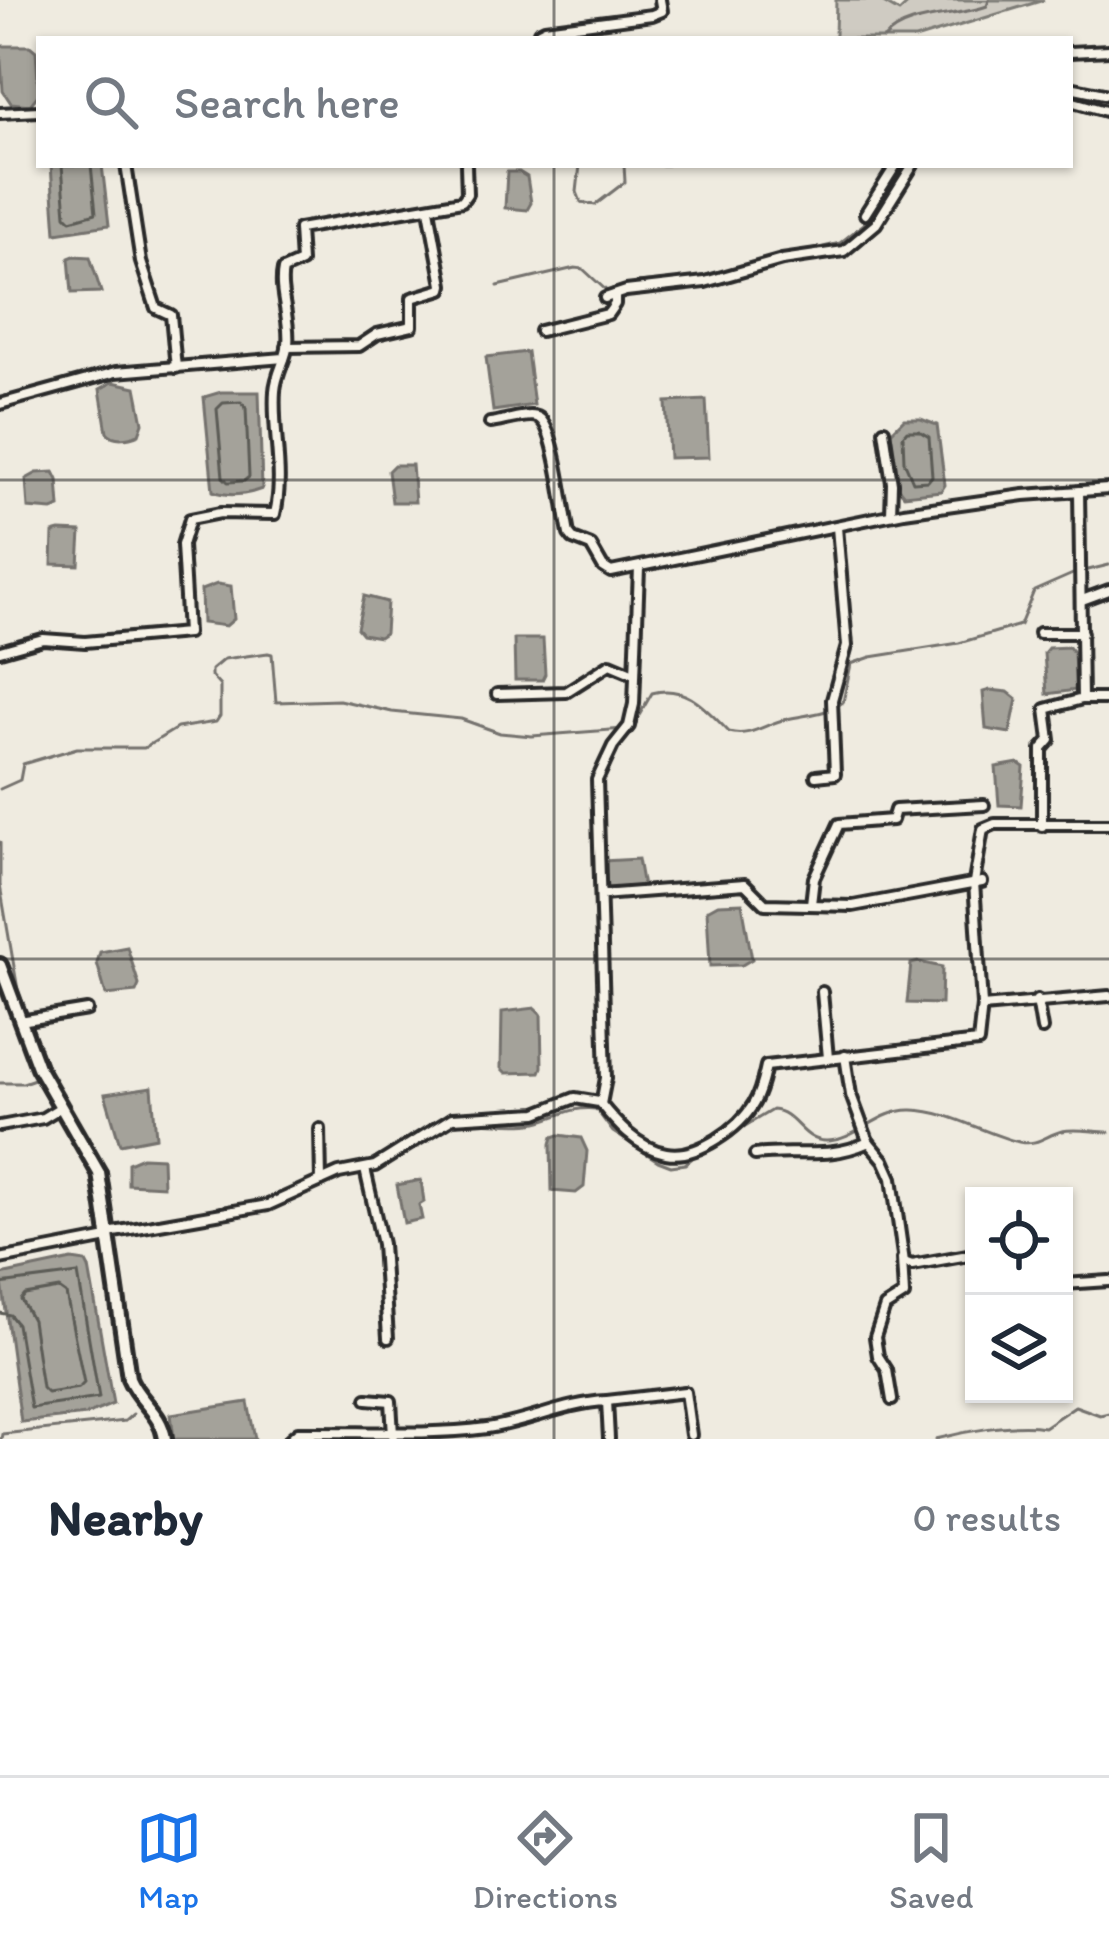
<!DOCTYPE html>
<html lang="en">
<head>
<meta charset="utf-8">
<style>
	:root { --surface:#fff; --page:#f6f6f7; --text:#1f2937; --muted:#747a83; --line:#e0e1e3; --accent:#1a73e8 }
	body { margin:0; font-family:Itim,sans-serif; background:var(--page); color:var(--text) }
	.controls { position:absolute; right:36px; bottom:36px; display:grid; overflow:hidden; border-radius:0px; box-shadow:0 3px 9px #0004 }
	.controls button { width:108px; height:108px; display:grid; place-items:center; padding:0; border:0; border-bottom:3px solid var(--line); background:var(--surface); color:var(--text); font:60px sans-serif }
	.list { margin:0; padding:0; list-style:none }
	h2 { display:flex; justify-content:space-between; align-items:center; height:156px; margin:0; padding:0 48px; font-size:51px }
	h2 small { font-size:39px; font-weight:400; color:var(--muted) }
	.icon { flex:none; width:66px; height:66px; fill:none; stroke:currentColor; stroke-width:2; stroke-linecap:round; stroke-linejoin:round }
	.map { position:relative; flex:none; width:1109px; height:1439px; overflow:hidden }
	.search { position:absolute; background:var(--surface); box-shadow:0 3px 9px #0004; left:36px; right:36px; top:36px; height:132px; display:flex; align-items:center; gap:30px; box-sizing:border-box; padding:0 42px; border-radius:0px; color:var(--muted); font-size:45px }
	.sheet { height:336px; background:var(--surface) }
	nav { display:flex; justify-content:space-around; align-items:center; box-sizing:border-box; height:168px; border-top:3px solid var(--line); background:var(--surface); font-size:33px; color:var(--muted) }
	nav a { display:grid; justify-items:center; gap:6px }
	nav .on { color:var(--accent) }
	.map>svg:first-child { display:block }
</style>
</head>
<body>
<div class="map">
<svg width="1109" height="1439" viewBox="0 0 1109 1439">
	<rect width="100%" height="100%" fill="#efebe0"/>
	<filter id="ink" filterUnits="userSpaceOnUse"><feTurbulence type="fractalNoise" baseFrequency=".00833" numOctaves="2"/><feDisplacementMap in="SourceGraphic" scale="24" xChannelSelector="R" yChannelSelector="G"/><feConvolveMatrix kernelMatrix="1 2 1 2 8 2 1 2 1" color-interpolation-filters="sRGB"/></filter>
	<g filter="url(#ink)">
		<path fill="#cfcbc2" stroke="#7d7b76" stroke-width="3" d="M 836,0 L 878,0 L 899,12 L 912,0 L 1044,0 L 915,39 L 830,39 L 835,36 Z"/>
		<g fill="#a4a29a" stroke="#74726e" stroke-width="3">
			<path d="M 0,46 L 30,46 L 36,51 L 39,94 L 30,105 L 11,103 L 3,91 Z"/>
			<path d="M 51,165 L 102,165 L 109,225 L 56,233 Z"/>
			<path d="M 507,172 L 519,172 L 527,177 L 531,203 L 527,210 L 505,208 Z"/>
			<path d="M 74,256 L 90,257 L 101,292 L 72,293 L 69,258 Z"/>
			<path d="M 527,352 L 534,405 L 493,411 L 486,357 Z"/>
			<path d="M 113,382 L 136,387 L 143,423 L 139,434 C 129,438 114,441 107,432 L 100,389 Z"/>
			<path d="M 221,392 L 259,392 L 262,489 C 247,495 228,497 213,491 L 204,397 Z"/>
			<path d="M 706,400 L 709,457 L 669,458 L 666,402 Z"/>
			<path d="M 904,419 L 921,419 L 937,425 L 945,485 L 941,491 L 904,495 C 890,482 890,452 891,432 Z"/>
			<path d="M 394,465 L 412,465 L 415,502 L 392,502 L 388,471 Z"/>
			<path d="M 54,472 L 58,480 L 60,507 L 52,510 L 28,508 L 26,479 L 37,473 Z"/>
			<path d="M 60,531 L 81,532 L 79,565 L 52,564 L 53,533 Z"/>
			<path d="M 217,584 L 231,586 L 234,619 L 226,626 L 202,623 L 201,590 Z"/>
			<path d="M 364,596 L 387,602 L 385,633 L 379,637 L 362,634 L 357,628 Z"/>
			<path d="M 514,639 L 543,639 L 545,674 L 542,680 L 515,680 Z"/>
			<path d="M 1069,647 L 1074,654 L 1076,690 L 1047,694 L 1044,653 L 1048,648 Z"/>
			<path d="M 990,690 L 1008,692 L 1017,699 L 1010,733 L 986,729 L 983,692 Z"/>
			<path d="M 1018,763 L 1024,767 L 1021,806 L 999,805 L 996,767 Z"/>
			<path d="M 638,859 L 643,887 L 604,888 L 603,861 Z"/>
			<path d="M 742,903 L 752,959 L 742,965 L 710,966 L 707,910 L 718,904 Z"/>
			<path d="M 127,947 L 139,985 L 136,992 L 106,995 L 97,963 L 100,952 Z"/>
			<path d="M 919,962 L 942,967 L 941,1004 L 907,1003 L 911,964 Z"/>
			<path d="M 535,1008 L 541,1014 L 542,1067 L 540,1072 L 506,1073 L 501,1068 L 502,1012 Z"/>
			<path d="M 152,1087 L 156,1137 L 120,1144 L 105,1094 Z"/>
			<path d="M 559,1135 L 581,1138 L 587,1151 L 584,1187 L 576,1193 L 552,1191 L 551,1144 L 553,1137 Z"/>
			<path d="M 142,1157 L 162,1158 L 163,1186 L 128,1184 L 128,1163 Z"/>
			<path d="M 421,1180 L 424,1202 L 419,1205 L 422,1219 L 404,1223 L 397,1185 Z"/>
			<path d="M 72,1260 L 86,1262 L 89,1268 L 113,1404 L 86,1415 L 21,1422 L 1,1275 Z"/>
			<path d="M 248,1402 L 255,1439 L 174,1439 L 171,1414 Z"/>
		</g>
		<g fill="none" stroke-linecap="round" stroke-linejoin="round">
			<g stroke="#5b5b57" stroke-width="3">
				<path d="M 62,165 L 66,215 L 71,220 L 96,213 L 91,165"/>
				<path d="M 241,402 L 246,408 L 249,477 L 244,481 L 228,482 L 223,477 L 217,409 L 223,403 Z"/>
				<path d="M 919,431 L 929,437 L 932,476 L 928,481 L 913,482 L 904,461 L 903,436 L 907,431 Z"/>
				<path d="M 0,1284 L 78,1274 L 99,1398 L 31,1408 L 17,1324 L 10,1315 L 0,1313"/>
				<path d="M 59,1289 L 66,1294 L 84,1383 L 79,1388 L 47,1393 L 42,1388 L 32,1320 L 21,1300 L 25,1295 Z"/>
			</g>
			<g stroke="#74726e" stroke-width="3">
				<path d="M 884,39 C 905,14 957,17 987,6 L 989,0"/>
				<path d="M 1070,96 L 1109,105"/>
				<path d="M 580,165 L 577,192 L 581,202 L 595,205 L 625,182 L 624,165"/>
				<path d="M 662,165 L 667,165"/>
				<path d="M 498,286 L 575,268 L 583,269 L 608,292 L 637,283 L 690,279 L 840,243 L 864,224 L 871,211"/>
				<path d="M 1084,571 L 1109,565"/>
				<path d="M 633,726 L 652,693 C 686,683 707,710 729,732 C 751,738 766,723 787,719 C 807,714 826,715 843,702 L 851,664 L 871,657 L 959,643 L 1020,625 L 1034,591 L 1075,573"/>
				<path d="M 0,789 L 20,780 L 23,764 L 77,748 L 144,748 L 177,728 L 216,722 L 220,716 L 220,686 L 211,676 L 211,670 L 224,659 L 268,653 L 272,654 L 276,702 L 339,700 L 392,712 L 461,719 L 500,733 L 532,736 L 624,729"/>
				<path d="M 0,842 L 0,885 L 18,990 L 49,1072"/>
				<path d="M 0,1083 L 23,1083 L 40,1077"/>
				<path d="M 456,1124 C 483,1118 511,1128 537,1122 C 559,1117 572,1106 596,1109 L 613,1132 L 658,1161 L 671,1166 L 685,1164 L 701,1151"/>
				<path d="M 715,1144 L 772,1110 C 795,1111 801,1141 826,1141 C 856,1141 879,1109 912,1110 C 951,1111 982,1133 1019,1142 C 1038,1146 1046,1135 1062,1131 C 1076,1128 1095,1132 1109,1132"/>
				<path d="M 114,1236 L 167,1228"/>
				<path d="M 0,1252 L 81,1239"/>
				<path d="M 1,1439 L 2,1434 L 125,1421 L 133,1414"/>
				<path d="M 936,1439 C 966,1431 1015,1422 1044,1427 L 1075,1406 L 1100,1415 L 1109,1413"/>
			</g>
			<defs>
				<g id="minor">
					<path d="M 538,39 L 539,32 L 545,29 L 652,15 L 662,11 L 660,0"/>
					<path d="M 1070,52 L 1109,50"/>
					<path d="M 1070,87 L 1109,95"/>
					<path d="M 1070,101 L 1109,112"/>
					<path d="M 0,113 L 39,111"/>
					<path d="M 126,165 L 141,262 L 156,308 L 171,315 L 176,368"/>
					<path d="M 865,214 L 896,165"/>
					<path d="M 605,298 L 626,291 L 705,282 L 782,260 L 844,251 L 876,224 L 913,165"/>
					<path d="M 540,331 L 608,314 L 615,304 L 615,295"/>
					<path d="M 287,347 L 359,346 L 377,334 L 412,326 L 412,298 L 442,289 L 443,285 L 429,209"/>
					<path d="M 0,404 L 116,372 L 284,358"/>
					<path d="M 490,423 C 502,422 530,412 539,418 C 556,428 564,512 569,534 L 573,539 L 591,546 L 603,567 L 611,572 L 904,512 L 1024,495 L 1109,489"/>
					<path d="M 884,430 L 892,483 L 891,514"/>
					<path d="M 1082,600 L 1109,590"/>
					<path d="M 1039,633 L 1082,633"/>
					<path d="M 0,651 L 43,639 L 85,642 L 187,633 L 182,545 L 190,519 L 220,513 L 275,514 C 285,473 272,432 275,391 C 276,374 286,360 288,344 C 291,319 278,293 283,270 L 301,262 L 299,229 L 462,201 L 467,194 L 466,165"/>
					<path d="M 497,694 L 566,692 L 610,664 L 634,674"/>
					<path d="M 1082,699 L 1109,699"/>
					<path d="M 816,776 L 835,774 L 832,700 L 847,646 L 837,527"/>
					<path d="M 1042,826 L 1042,749 L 1050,740 L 1046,709 L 1082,699 L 1079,491"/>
					<path d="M 601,895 L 745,884 L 765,904 L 853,906 L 982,882"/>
					<path d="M 811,904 L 814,878 L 839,824 L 892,820 L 895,810 L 984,805"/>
					<path d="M 822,992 L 828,1058"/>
					<path d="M 1037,1000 L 1042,1029"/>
					<path d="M 982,1007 L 1109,996"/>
					<path d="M 20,1021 L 87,1010"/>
					<path d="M 845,1056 L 851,1095 L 868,1141 L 884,1160 L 892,1178 L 904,1262 L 912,1265 L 974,1254"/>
					<path d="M 601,1104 L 606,1078 L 597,780 L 613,746 L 629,726 L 634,704 L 639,568"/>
					<path d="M 0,1126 L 43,1118 L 61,1107"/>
					<path d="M 320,1129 L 321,1181"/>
					<path d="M 755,1155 C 799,1149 826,1161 869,1142"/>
					<path d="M 365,1169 L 382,1244 L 388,1338"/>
					<path d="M 108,1233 L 268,1205 L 339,1173 L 375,1166 L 452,1118 L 537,1113 L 575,1098 L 599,1102 C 616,1123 637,1148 666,1153 C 697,1159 740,1128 754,1103 C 761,1091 763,1079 766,1066 L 978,1042 L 982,1005 L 974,882 L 983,829 L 995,824 L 1109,824"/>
					<path d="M 0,1259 L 108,1238"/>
					<path d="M 1064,1284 L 1109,1281"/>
					<path d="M 367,1399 L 391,1401 L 393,1435"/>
					<path d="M 892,1400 L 887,1370 L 878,1356 L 875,1337 L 885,1307 L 904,1295 L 902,1259"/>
					<path d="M 607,1401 L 685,1392 L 691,1435"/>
					<path d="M 290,1439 L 298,1432 C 361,1431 424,1436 487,1428 C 529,1422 565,1403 607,1401 L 609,1439"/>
				</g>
				<path id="secondary" d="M 0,965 L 38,1067 L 99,1173 L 129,1378 C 139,1402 161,1412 165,1439"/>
			</defs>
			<use href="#minor" stroke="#2b2b2b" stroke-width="16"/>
			<use href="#secondary" stroke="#2b2b2b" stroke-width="20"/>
			<use href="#minor" stroke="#f7f3e8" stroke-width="8"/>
			<use href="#secondary" stroke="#f7f3e8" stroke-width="10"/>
		</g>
	</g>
	<path fill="none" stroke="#2b2b2b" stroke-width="3" stroke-opacity="0.55" d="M 554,0 L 554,39M 554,165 L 554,1439M 0,480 L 1109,480M 0,959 L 1109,959"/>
</svg>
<div class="controls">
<button><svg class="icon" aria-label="locate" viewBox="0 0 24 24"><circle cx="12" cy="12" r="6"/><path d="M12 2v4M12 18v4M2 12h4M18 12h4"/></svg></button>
<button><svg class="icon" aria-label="layers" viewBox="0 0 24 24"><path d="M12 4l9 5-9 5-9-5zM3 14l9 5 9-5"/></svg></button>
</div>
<div class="search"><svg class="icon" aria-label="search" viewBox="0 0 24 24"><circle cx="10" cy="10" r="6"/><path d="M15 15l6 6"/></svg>Search here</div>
</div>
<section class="sheet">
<h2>Nearby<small>0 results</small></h2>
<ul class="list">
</ul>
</section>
<nav>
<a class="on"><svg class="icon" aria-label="map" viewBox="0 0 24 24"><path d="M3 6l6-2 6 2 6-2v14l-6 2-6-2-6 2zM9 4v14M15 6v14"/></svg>Map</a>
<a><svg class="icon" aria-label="directions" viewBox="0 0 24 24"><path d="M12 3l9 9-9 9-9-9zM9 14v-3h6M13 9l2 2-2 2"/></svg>Directions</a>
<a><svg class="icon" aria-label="saved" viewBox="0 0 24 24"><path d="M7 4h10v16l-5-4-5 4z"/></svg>Saved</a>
</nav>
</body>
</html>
